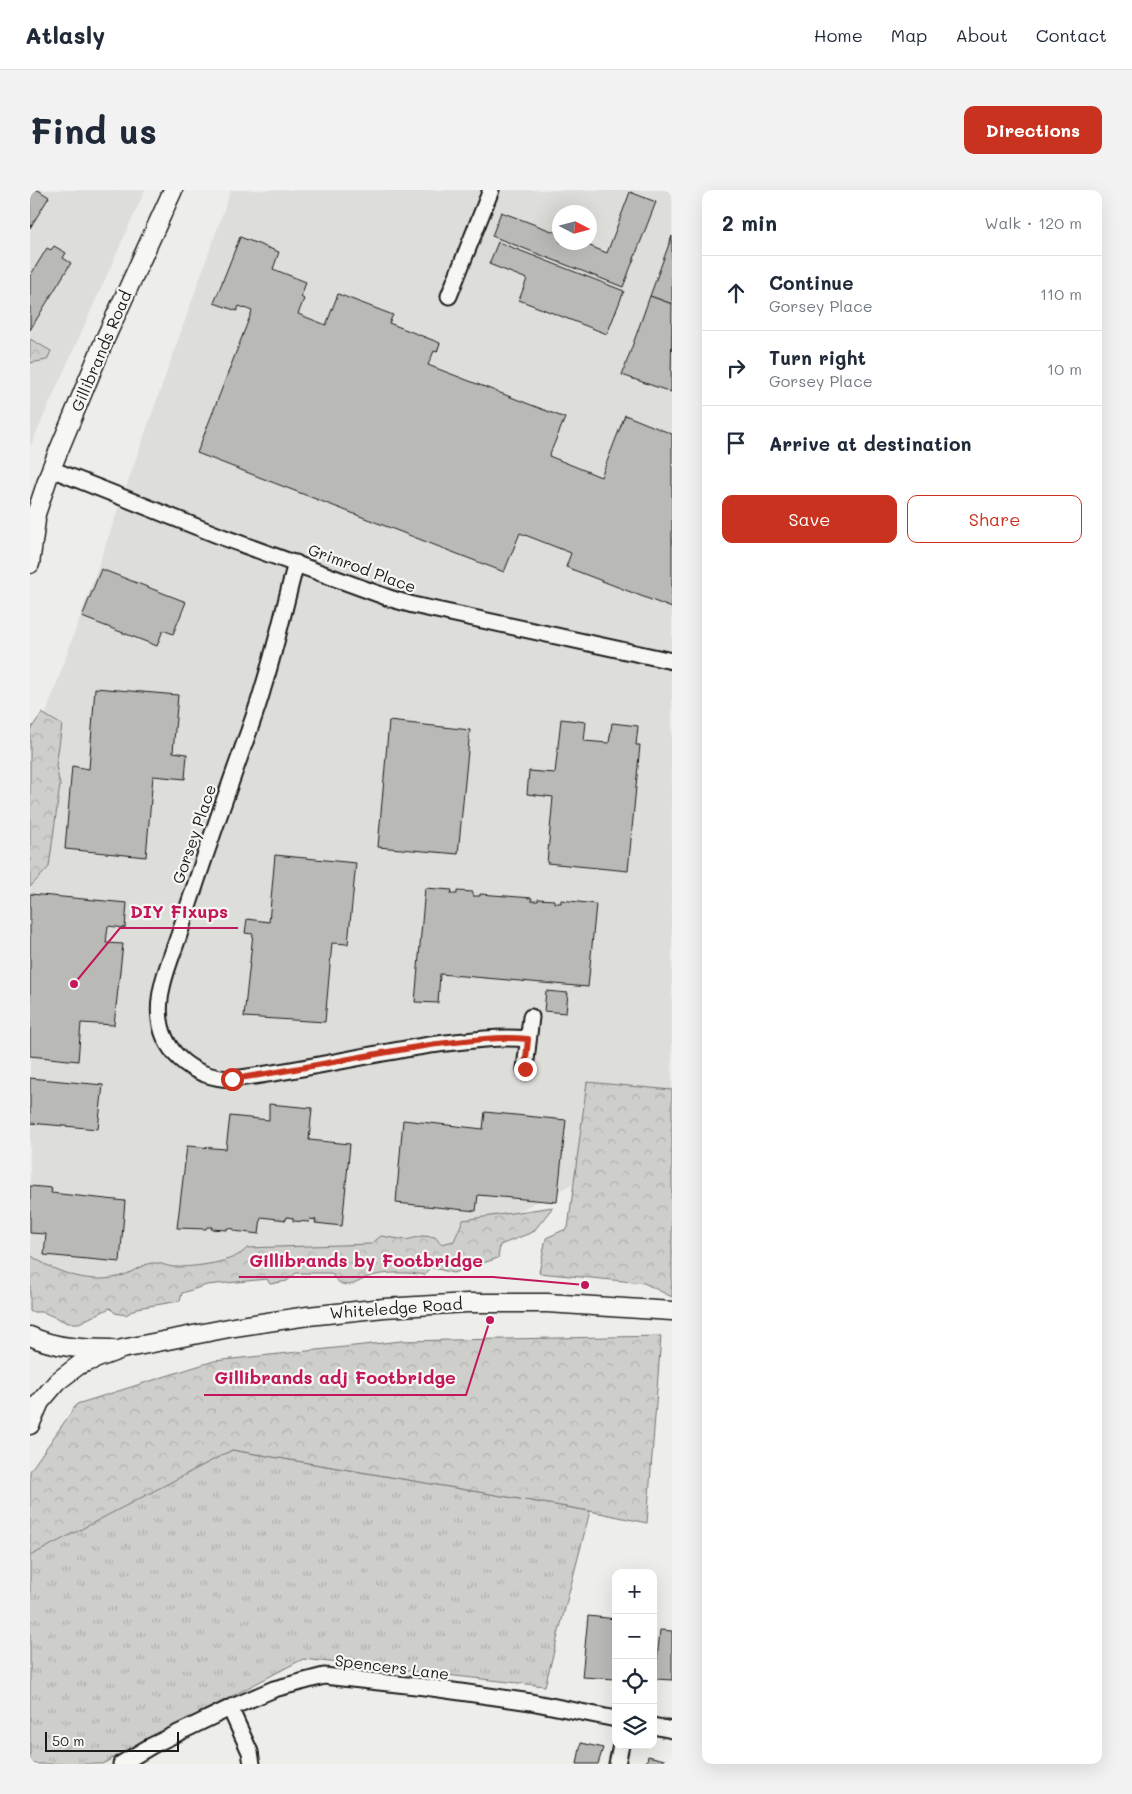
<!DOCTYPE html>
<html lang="en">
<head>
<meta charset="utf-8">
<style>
	:root { --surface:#fff; --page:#f2f2f3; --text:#1f2937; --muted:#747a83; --line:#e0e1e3; --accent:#c8321e }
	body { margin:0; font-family:Mali,sans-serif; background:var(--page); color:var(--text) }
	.controls { position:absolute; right:15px; bottom:15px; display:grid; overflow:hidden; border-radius:10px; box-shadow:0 5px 20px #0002 }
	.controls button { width:45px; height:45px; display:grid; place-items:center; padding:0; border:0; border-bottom:1px solid var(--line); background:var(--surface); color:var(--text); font:25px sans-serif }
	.compass { position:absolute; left:522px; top:15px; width:45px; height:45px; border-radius:50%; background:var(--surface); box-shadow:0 5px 20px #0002; rotate:96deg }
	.scale { position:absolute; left:15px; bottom:12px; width:134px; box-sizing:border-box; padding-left:5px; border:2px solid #1c1c1c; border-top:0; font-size:14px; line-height:18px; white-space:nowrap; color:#1c1c1c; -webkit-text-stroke:4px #f6f6f2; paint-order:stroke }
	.stop { position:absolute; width:15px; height:15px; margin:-11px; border:4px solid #c8321e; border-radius:50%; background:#fff }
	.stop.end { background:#c8321e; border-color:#fff; box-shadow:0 1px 5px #0008 }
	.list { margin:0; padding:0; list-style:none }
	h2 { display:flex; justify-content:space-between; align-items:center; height:65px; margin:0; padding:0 20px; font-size:21px }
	h2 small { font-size:16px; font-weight:400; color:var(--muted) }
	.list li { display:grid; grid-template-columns:32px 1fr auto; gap:15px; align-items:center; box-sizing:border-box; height:75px; padding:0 20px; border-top:1px solid var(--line) }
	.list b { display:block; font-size:19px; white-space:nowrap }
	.list p { margin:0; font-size:16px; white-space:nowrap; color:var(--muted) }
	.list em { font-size:16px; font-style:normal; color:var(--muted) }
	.actions { display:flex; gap:10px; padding:15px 20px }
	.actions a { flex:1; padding:11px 0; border:1px solid var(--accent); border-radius:10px; text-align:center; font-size:18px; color:var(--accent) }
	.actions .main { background:var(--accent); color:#fff }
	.icon { flex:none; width:28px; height:28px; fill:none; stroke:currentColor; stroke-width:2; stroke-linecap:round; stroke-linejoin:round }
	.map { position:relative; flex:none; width:642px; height:1574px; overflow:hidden; border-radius:10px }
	header { display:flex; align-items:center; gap:30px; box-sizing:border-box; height:70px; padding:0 25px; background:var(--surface); border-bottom:1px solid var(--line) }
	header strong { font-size:24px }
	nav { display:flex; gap:28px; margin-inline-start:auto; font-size:18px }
	.intro { display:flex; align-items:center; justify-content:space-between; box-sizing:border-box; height:120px; padding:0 30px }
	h1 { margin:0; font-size:35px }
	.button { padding:12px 22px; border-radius:10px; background:var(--accent); color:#fff; font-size:18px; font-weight:700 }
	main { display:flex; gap:30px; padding:0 30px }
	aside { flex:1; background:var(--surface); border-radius:10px; box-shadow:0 5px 20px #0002 }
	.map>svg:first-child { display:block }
</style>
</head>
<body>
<header>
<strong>Atlasly</strong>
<nav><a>Home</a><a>Map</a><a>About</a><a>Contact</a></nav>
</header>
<div class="intro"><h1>Find us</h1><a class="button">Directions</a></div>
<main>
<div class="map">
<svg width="642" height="1574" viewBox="0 0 642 1574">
	<defs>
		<pattern id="grass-tufts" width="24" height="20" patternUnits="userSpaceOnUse" patternTransform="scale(1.25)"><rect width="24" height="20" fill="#cececb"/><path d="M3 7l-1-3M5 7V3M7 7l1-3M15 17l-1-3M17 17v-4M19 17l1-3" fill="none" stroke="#b0b0ae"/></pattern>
		<pattern id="forest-crowns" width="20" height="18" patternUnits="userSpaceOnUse" patternTransform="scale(1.25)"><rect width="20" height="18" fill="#cececb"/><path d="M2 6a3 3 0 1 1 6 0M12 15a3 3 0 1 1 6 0" fill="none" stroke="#b0b0ae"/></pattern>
	</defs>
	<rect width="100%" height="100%" fill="#edede9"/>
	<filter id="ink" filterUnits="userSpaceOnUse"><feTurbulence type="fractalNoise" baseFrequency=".02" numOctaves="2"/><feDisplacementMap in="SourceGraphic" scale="10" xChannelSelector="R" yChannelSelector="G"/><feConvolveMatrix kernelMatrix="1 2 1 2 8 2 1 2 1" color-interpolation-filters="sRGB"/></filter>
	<g filter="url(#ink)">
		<g fill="#ddddda" fill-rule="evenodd">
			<path d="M 0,0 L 115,0 L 0,257 Z"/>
			<path d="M 201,0 L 642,0 L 642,944 L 399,1066 L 0,1100 L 0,585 L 6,552 ZM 530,22 L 560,22 L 560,52 L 530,52 Z"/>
		</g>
		<path fill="url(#grass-tufts)" stroke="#757574" d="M 202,1260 L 560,1321 L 515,1496 L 273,1469 L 72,1574 L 0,1574 L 0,1359 Z"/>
		<g fill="url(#forest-crowns)" stroke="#757574">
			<path d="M 0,149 L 21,161 L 17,170 L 0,173 Z"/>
			<path d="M 12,523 L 32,535 L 26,576 L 30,595 L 19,677 L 0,697 L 0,540 Z"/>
			<path d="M 557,892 L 642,900 L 642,1107 L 614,1093 L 509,1083 L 516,1048 L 538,1038 Z"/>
			<path d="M 523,1017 L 503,1042 L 470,1055 L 468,1068 L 423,1083 L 400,1077 L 395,1085 C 378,1082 358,1082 341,1086 C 331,1089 323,1098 312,1094 C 307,1092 304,1087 301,1083 L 266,1083 L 257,1091 L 240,1094 L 237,1089 L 177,1095 L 152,1103 L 150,1111 L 107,1118 L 96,1125 L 85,1123 L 80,1118 L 49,1133 L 38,1133 L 13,1122 L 1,1122 L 0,1121 L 0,1065 C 26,1083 63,1096 94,1085 C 103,1082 113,1074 122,1073 C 129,1072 138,1077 145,1077 C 164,1077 205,1073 217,1058 L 341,1054 L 351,1046 L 376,1050 L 392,1046 L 405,1047 L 411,1054 L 424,1051 L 433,1030 Z"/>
			<path d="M 631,1146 L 617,1333 L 560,1321 L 202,1260 L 0,1366 L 0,1281 L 47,1214 L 184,1171 L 371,1151 Z"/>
		</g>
		<g fill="#b9b9b6" stroke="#1c1c1c">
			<path d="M 0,0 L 8,0 L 19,7 L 0,38 Z"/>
			<path d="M 600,2 L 626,12 L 593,97 L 462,46 L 471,22 L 530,44 L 530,52 L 550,52 L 577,63 Z"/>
			<path d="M 642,46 L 642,114 L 620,106 Z"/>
			<path d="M 210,47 L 249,62 L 243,79 L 276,92 L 271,107 L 274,109 L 268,124 L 296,135 L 308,104 L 363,125 L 359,133 L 410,153 L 407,162 L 404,161 L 398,175 L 535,228 L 519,266 L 571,287 L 595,225 L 642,244 L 642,418 L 536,377 L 541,363 L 490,343 L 474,382 L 167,263 L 222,121 L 209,116 L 207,121 L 184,113 Z"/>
			<path d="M 468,52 L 594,101 L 577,144 L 489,110 L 497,89 L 459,74 Z"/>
			<path d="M 24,56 L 36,63 L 33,68 L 41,73 L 0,140 L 0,86 L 17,58 L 21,60 Z"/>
			<path d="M 620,106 L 642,114 L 641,202 L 592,185 Z"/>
			<path d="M 71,379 L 156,412 L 143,444 L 133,440 L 127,456 L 52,427 Z"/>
			<path d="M 65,498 L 148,505 L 143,562 L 157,564 L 155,589 L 123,586 L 116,667 L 35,659 L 42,576 L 59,579 Z"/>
			<path d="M 531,529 L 556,532 L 554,551 L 579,553 L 582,533 L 608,536 L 606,555 L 610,555 L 598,681 L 517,673 L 523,607 L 497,604 L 499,581 L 525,583 Z"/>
			<path d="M 359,531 L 440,540 L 428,664 L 348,657 Z"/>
			<path d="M 245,665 L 326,673 L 318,754 L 302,753 L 295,832 L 214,827 L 223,744 L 215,743 L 217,729 L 239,732 Z"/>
			<path d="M 395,698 L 422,700 L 421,704 L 427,704 L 427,701 L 443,702 L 443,706 L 450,706 L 450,704 L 502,708 L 501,711 L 508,711 L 508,709 L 524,710 L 524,713 L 531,713 L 531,710 L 566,714 L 558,797 L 410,784 L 408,813 L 385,812 Z"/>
			<path d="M 0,704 L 97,713 L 95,738 L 78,736 L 76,753 L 93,754 L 84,835 L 51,833 L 48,871 L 0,866 Z"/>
			<path d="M 516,801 L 538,803 L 536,823 L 514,821 Z"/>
			<path d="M 0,888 L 73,895 L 68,939 L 0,933 Z"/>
			<path d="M 239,914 L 282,918 L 279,950 L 320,954 L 312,1036 L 285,1033 L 286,1030 L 280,1029 L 279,1032 L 263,1031 L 263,1028 L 257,1027 L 256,1030 L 231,1027 L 229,1044 L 204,1041 L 204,1039 L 197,1038 L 197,1040 L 181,1039 L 182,1037 L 177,1037 L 176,1039 L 147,1038 L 157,956 L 196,959 L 200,926 L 239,930 Z"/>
			<path d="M 455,922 L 536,930 L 527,1012 L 448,1005 L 446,1021 L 366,1013 L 373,930 L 453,939 Z"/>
			<path d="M 0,996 L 22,998 L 21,1003 L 95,1011 L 90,1072 L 14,1065 L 16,1044 L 0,1043 Z"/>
			<path d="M 558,1426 L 586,1429 L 586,1489 L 552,1487 Z"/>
			<path d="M 630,1440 L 642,1441 L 642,1490 L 625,1489 Z"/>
			<path d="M 551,1553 L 573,1558 L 568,1574 L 547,1574 Z"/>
			<path d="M 618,1566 L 639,1571 L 638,1574 L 616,1574 Z"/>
		</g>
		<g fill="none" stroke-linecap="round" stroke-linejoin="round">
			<defs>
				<g id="minor">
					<path d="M 419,106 L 461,0"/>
					<path d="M 21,279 L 195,348 L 362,409 L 383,415 L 642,471"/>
					<path d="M 266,373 C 255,414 246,457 233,498 C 227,520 218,543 210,566 C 189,625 168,685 149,745 C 140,771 126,802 130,830 C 135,866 166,888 202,889 C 268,881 334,865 400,855 C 433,851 465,846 498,849"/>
					<path d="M 495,879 L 501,827"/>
					<path d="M 200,1518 L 220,1562 L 222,1574"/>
					<path d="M 623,1536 L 642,1540"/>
					<path d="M 91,1574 L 121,1556 L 200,1518 L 244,1499 L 294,1486 L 395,1497 L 501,1512 L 586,1529"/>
					<path d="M 587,1574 L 591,1555"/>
				</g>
				<g id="tertiary">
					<path d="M 0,342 L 21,279 L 75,149 L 143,0"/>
					<path d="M 0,374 L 6,330"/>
					<path d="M 0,1146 C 25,1158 54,1159 81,1159"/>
					<path d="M 0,1235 L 10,1212 L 28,1191 L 49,1175 L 92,1159 L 204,1137 L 278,1126 L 354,1118 L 437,1113 L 517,1113 L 642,1121"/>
				</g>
			</defs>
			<use href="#minor" stroke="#1c1c1c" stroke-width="19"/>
			<use href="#tertiary" stroke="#1c1c1c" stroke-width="21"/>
			<use href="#minor" stroke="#f6f6f2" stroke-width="15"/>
			<use href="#tertiary" stroke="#f6f6f2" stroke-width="18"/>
		</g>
	</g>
	<g fill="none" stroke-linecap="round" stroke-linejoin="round" filter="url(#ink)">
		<path stroke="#c8321e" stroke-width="6" d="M 202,889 C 268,880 334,865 400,855 C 433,851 465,846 498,849 L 495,879"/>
	</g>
	<g text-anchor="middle" stroke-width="4.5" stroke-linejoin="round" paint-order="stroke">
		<g font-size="16" fill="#1c1c1c" stroke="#f6f6f2">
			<text transform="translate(71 161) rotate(-67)" y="6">Gillibrands Road</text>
			<text transform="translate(332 378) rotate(20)" y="6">Grimrod Place</text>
			<text transform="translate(164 644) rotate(-71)" y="6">Gorsey Place</text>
			<text transform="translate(366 1118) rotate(-4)" y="6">Whiteledge Road</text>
			<text transform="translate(362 1477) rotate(7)" y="6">Spencers Lane</text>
		</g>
	</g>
	<path fill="none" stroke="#c2185b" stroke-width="2" d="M44 794L90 738H208M555 1095L463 1087H209M460 1130L436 1205H174"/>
	<g fill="#c2185b" stroke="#f6f6f2" stroke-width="2">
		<circle cx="44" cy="794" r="5"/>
		<circle cx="555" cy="1095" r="5"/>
		<circle cx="460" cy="1130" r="5"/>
	</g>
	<g font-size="18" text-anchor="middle" font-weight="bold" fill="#c2185b" stroke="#f6f6f2" stroke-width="4.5" stroke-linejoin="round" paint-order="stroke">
		<text x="149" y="728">DIY Fixups</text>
		<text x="336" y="1077">Gillibrands by Footbridge</text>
		<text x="305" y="1194">Gillibrands adj Footbridge</text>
	</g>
</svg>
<div class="controls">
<button>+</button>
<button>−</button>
<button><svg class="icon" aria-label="locate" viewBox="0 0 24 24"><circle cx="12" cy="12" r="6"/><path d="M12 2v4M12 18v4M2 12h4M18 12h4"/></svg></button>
<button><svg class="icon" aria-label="layers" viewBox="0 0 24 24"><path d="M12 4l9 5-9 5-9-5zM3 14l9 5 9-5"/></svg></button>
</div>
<svg class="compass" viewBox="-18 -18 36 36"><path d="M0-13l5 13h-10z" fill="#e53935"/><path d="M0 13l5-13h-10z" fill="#747a83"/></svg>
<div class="scale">50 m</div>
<div class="stop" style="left:202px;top:889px"></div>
<div class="stop end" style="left:495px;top:879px"></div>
</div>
<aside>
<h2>2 min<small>Walk · 120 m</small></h2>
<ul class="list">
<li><svg class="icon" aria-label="ahead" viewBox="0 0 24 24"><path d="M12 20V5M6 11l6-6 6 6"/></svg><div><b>Continue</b><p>Gorsey Place</p></div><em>110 m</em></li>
<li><svg class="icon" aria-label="right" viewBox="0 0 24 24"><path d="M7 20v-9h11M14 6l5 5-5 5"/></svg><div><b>Turn right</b><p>Gorsey Place</p></div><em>10 m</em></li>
<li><svg class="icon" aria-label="arrive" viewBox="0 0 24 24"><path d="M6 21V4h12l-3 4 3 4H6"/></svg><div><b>Arrive at destination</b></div></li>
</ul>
<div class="actions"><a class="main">Save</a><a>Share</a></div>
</aside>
</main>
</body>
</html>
